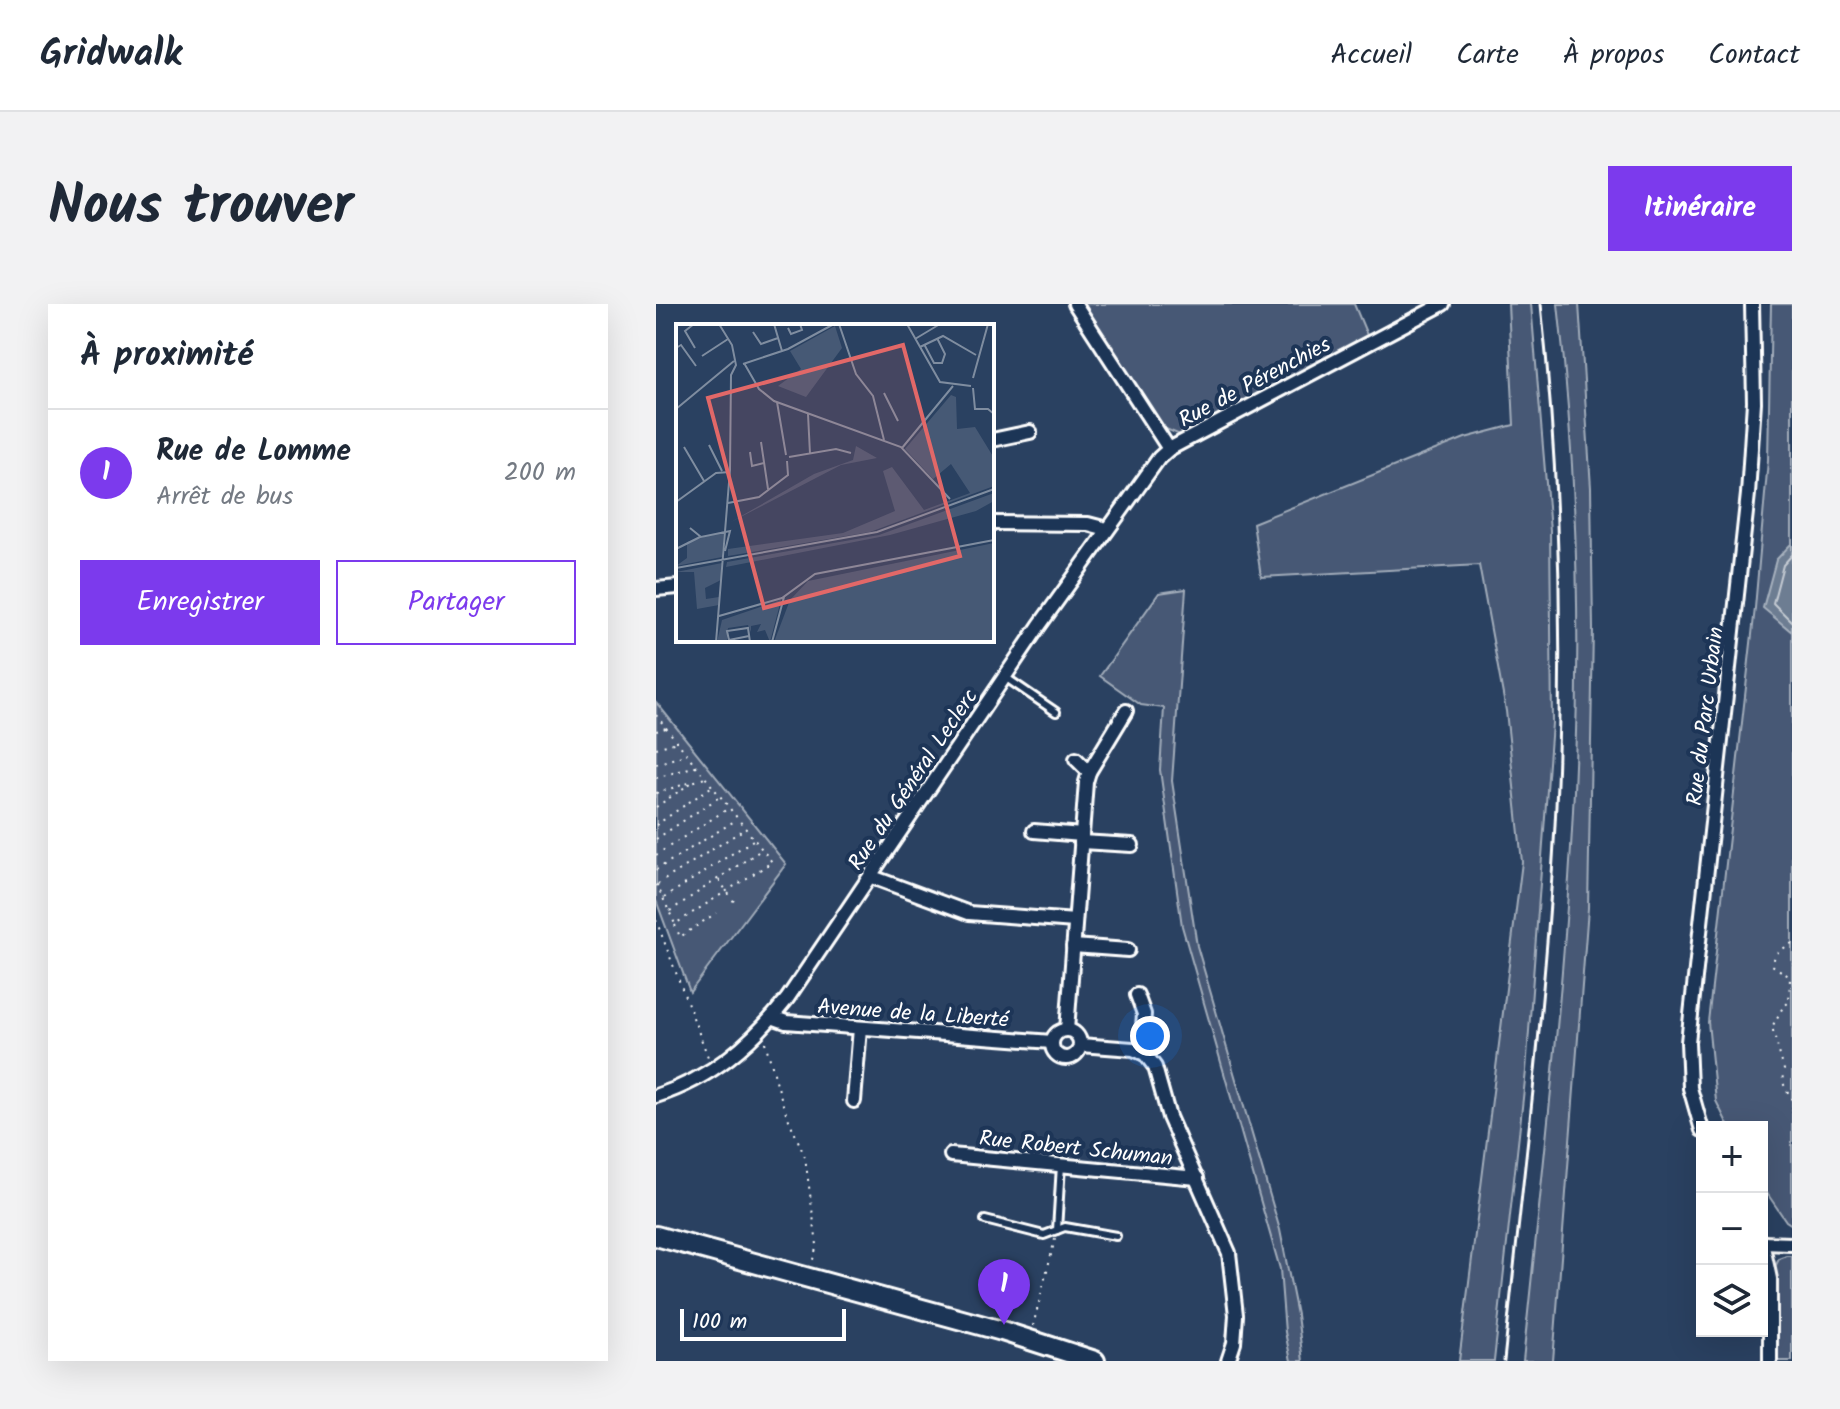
<!DOCTYPE html>
<html lang="fr">
<head>
<meta charset="utf-8">
<style>
	:root { --surface:#fff; --page:#f2f2f3; --text:#1f2937; --muted:#747a83; --line:#e0e1e3; --accent:#7c3aed }
	body { margin:0; font-family:Kalam,sans-serif; background:var(--page); color:var(--text) }
	.controls { position:absolute; right:24px; bottom:24px; display:grid; overflow:hidden; border-radius:0px; box-shadow:0 8px 32px #0002 }
	.controls button { width:72px; height:72px; display:grid; place-items:center; padding:0; border:0; border-bottom:2px solid var(--line); background:var(--surface); color:var(--text); font:40px sans-serif }
	.scale { position:absolute; left:24px; bottom:20px; width:166px; box-sizing:border-box; padding-left:8px; border:4px solid #fff; border-top:0; font-size:22px; line-height:28px; white-space:nowrap; color:#fff; -webkit-text-stroke:6px #1d3557; paint-order:stroke }
	.you { position:absolute; left:494px; top:732px; width:28px; height:28px; margin:-20px; border:6px solid #fff; border-radius:50%; background:#1a73e8; box-shadow:0 0 0 12px #1a73e833 }
	.badge { display:grid; place-items:center; width:52px; height:52px; border-radius:50%; background:var(--accent); color:#fff; font-size:26px; font-weight:700 }
	.pin { position:absolute; translate:-50% -66px; filter:drop-shadow(0 2px 4px #0008) }
	.pin::after { content:''; position:absolute; top:42px; width:28px; height:24px; background:inherit; clip-path:polygon(0 0,100% 0,50% 100%) }
	.list { margin:0; padding:0; list-style:none }
	h2 { display:flex; justify-content:space-between; align-items:center; height:104px; margin:0; padding:0 32px; font-size:34px }
	h2 small { font-size:26px; font-weight:400; color:var(--muted) }
	.list li { display:grid; grid-template-columns:52px 1fr auto; gap:24px; align-items:center; box-sizing:border-box; height:128px; padding:0 32px; border-top:2px solid var(--line) }
	.list b { display:block; font-size:30px; white-space:nowrap }
	.list p { margin:0; font-size:26px; white-space:nowrap; color:var(--muted) }
	.list em { font-size:26px; font-style:normal; color:var(--muted) }
	.actions { display:flex; gap:16px; padding:24px 32px }
	.actions a { flex:1; padding:18px 0; border:2px solid var(--accent); border-radius:0px; text-align:center; font-size:28px; color:var(--accent) }
	.actions .main { background:var(--accent); color:#fff }
	.icon { flex:none; width:44px; height:44px; fill:none; stroke:currentColor; stroke-width:2; stroke-linecap:round; stroke-linejoin:round }
	.map { position:relative; flex:none; width:1136px; height:1057px; overflow:hidden; border-radius:0px }
	header { display:flex; align-items:center; gap:48px; box-sizing:border-box; height:112px; padding:0 40px; background:var(--surface); border-bottom:2px solid var(--line) }
	header strong { font-size:38px }
	nav { display:flex; gap:44px; margin-inline-start:auto; font-size:28px }
	.intro { display:flex; align-items:center; justify-content:space-between; box-sizing:border-box; height:192px; padding:0 48px }
	h1 { margin:0; font-size:56px }
	.button { padding:20px 36px; border-radius:0px; background:var(--accent); color:#fff; font-size:28px; font-weight:700 }
	main { display:flex; gap:48px; padding:0 48px }
	aside { flex:1; background:var(--surface); border-radius:0px; box-shadow:0 8px 32px #0002 }
	.map>svg:first-child { display:block }
</style>
</head>
<body>
<header>
<strong>Gridwalk</strong>
<nav><a>Accueil</a><a>Carte</a><a>À propos</a><a>Contact</a></nav>
</header>
<div class="intro"><h1>Nous trouver</h1><a class="button">Itinéraire</a></div>
<main>
<aside>
<h2>À proximité<small></small></h2>
<ul class="list">
<li><span class="badge">1</span><div><b>Rue de Lomme</b><p>Arrêt de bus</p></div><em>200 m</em></li>
</ul>
<div class="actions"><a class="main">Enregistrer</a><a>Partager</a></div>
</aside>
<div class="map">
<svg width="1136" height="1057" viewBox="0 0 1136 1057">
	<rect width="100%" height="100%" fill="#2a4161"/>
	<filter id="ink" filterUnits="userSpaceOnUse"><feTurbulence type="fractalNoise" baseFrequency=".0125" numOctaves="2"/><feDisplacementMap in="SourceGraphic" scale="16" xChannelSelector="R" yChannelSelector="G"/><feConvolveMatrix kernelMatrix="1 2 1 2 8 2 1 2 1" color-interpolation-filters="sRGB"/></filter>
	<g filter="url(#ink)">
		<g fill="#465975" stroke="#a2acba" stroke-width="2">
			<path d="M 426,0 L 698,0 L 711,31 L 524,131 L 505,123 Z"/>
			<path d="M 852,0 L 875,0 L 894,227 L 896,419 L 870,767 L 838,1057 L 803,1057 L 866,558 L 850,407 L 823,261 L 605,273 L 597,219 L 809,134 L 858,121 Z"/>
			<path d="M 902,0 L 923,0 L 935,184 L 937,325 L 932,604 L 897,1057 L 867,1057 C 885,880 906,704 916,526 C 926,351 922,174 902,0 Z"/>
			<path d="M 1115,0 L 1136,0 L 1136,921 L 1130,917 L 1106,882 L 1106,823 L 1073,823 L 1060,797 L 1052,718 L 1099,304 L 1112,156 Z"/>
			<path d="M 530,285 L 516,477 L 541,642 L 624,926 L 641,1011 L 647,1057 L 635,1057 L 629,1028 L 624,965 L 526,622 L 504,466 L 508,404 L 485,401 L 444,372 L 503,289 Z"/>
			<path d="M 0,398 L 130,560 L 34,688 L 0,596 Z"/>
			<path d="M 1131,952 L 1136,952 L 1136,1057 L 1121,1057 L 1120,961 L 1123,955 Z"/>
		</g>
		<path fill="#6d7d92" stroke="#a7b1be" stroke-width="2" d="M 1134,241 L 1136,241 L 1136,328 L 1107,304 L 1120,256 Z"/>
		<g fill="none" stroke-linecap="round" stroke-linejoin="round">
			<path stroke="#c5cbd3" stroke-width="2" d="M 1136,251 L 1127,261 L 1117,299 L 1136,318"/>
			<defs>
				<g id="service">
					<path d="M 349,373 L 400,408"/>
					<path d="M 329,916 L 388,931 L 401,926 L 405,861"/>
					<path d="M 401,926 L 409,923 L 460,932"/>
				</g>
				<g id="minor">
					<path d="M 419,0 L 513,145"/>
					<path d="M 336,136 L 374,128"/>
					<path d="M 336,219 L 432,220 L 451,225"/>
					<path d="M 0,285 L 22,283"/>
					<path d="M 420,455 L 433,468"/>
					<path d="M 378,527 L 426,531"/>
					<path d="M 425,538 L 476,541"/>
					<path d="M 216,573 L 313,609 L 419,617"/>
					<path d="M 417,642 L 472,646"/>
					<path d="M 481,691 L 488,710 L 485,748"/>
					<path d="M 116,713 L 130,718 L 396,738"/>
					<circle cx="410" cy="740" r="14"/>
					<path d="M 411,726 L 430,478 L 433,468 L 470,407"/>
					<path d="M 424,741 L 477,745 L 489,750 L 499,763 L 513,813 L 573,949 L 580,1011 L 578,1039 L 572,1057"/>
					<path d="M 0,792 C 56,774 95,740 131,695 L 383,322 L 503,154 L 513,145 L 787,0"/>
					<path d="M 198,797 L 204,724"/>
					<path d="M 1046,826 L 1034,784 L 1032,738 L 1092,190 L 1098,98 L 1096,0"/>
					<path d="M 295,851 L 541,874"/>
					<path d="M 1106,938 L 1114,975 L 1114,1057"/>
					<path d="M 1107,939 L 1136,940"/>
				</g>
				<path id="secondary" d="M 0,932 L 346,1027 L 439,1057"/>
			</defs>
			<use href="#service" stroke="#fff" stroke-width="12"/>
			<use href="#minor" stroke="#fff" stroke-width="18"/>
			<use href="#secondary" stroke="#fff" stroke-width="24"/>
			<g stroke="#fff" stroke-width="2" stroke-dasharray="2 6" stroke-linecap="butt">
				<path d="M 0,411 L 116,558 L 19,620 L 0,579"/>
				<path d="M 0,427 L 10,424"/>
				<path d="M 0,444 L 21,438"/>
				<path d="M 0,460 L 29,451"/>
				<path d="M 0,474 L 40,462"/>
				<path d="M 0,489 L 49,474"/>
				<path d="M 0,503 L 35,479"/>
				<path d="M 0,521 L 55,483"/>
				<path d="M 0,535 L 65,492"/>
				<path d="M 0,551 L 73,504"/>
				<path d="M 0,566 L 80,516"/>
				<path d="M 63,576 L 81,602"/>
				<path d="M 2,580 L 90,524"/>
				<path d="M 8,594 L 97,536"/>
				<path d="M 14,607 L 105,546"/>
				<path d="M 0,616 L 52,753"/>
				<path d="M 19,621 L 24,633 L 60,609"/>
				<path d="M 1136,639 L 1120,649 L 1116,661 L 1134,673 L 1133,698 L 1127,703 L 1116,723 L 1128,766 L 1126,777 L 1136,796"/>
				<path d="M 109,738 L 128,804 L 149,853 L 161,941 L 156,959"/>
				<path d="M 377,1022 L 399,935"/>
			</g>
			<use href="#service" stroke="#1d3557" stroke-width="6"/>
			<use href="#minor" stroke="#1d3557" stroke-width="12"/>
			<use href="#secondary" stroke="#1d3557" stroke-width="18"/>
			<path stroke="#fff" stroke-width="3" d="M 848,1057 C 867,872 891,688 900,502 C 908,335 903,167 885,0"/>
		</g>
	</g>
	<g text-anchor="middle" stroke-width="8" stroke-linejoin="round" paint-order="stroke">
		<g font-size="22" fill="#fff" stroke="#1d3557">
			<text transform="translate(598 77) rotate(-28)" y="8">Rue de Pérenchies</text>
			<text transform="translate(1048 412) rotate(-83)" y="8">Rue du Parc Urbain</text>
			<text transform="translate(256 475) rotate(-56)" y="8">Rue du Général Leclerc</text>
			<text transform="translate(257 708) rotate(4)" y="8">Avenue de la Liberté</text>
			<text transform="translate(420 843) rotate(6)" y="8">Rue Robert Schuman</text>
		</g>
	</g>
	<g transform="translate(20 20)">
		<rect width="318" height="318" fill="#2a4161"/>
		<path d="M 159,2 L 166,24 L 130,73 L 102,62 L 125,45 L 114,27 ZM 275,71 L 280,73 L 281,105 L 299,103 L 318,134 L 318,162 L 194,208 L 52,232 L 52,225 L 167,209 L 219,187 L 207,147 L 216,143 L 248,186 L 294,169 L 275,140 L 257,155 L 229,125 ZM 180,122 L 201,134 L 165,141 L 55,198 L 138,150 L 177,136 ZM 318,169 L 318,177 L 300,187 L 214,211 L 50,243 L 51,238 L 203,211 ZM 48,207 L 46,233 L 0,242 L 11,234 L 11,218 ZM 318,219 L 318,318 L 98,318 L 114,276 L 132,257 ZM 46,239 L 45,256 L 29,264 L 30,275 L 43,273 L 43,281 L 21,285 L 18,248 L 0,248 ZM 105,276 L 94,318 L 89,306 L 81,308 L 85,300 L 75,302 L 75,308 L 72,301 L 52,304 L 51,317 L 64,318 L 41,318 L 46,296 Z" fill="#465975"/>
		<path fill="none" stroke="#7f8da0" stroke-width="2" d="M 18,0 L 9,7 L 19,24M 98,0 L 106,27M 163,0 L 180,50 L 197,72 L 208,116M 231,0 L 264,58 L 295,62M 112,4 L 115,10 L 126,6 L 124,0M 77,8 L 85,20 L 102,14M 239,15 L 264,0M 248,20 L 258,39 L 266,39 L 269,30 L 261,14M 244,23 L 267,12 L 300,31M 0,24 L 5,21 L 20,42M 26,32 L 52,15M 68,39 L 83,65 L 98,77 L 225,123 L 274,175M 67,40 L 112,25 L 158,0M 297,54 L 312,0M 297,64 L 299,85 L 312,85 L 318,90M 208,69 L 222,97M 101,78 L 110,131M 0,85 L 58,37M 132,90 L 134,130M 85,118 L 92,165M 33,121 L 46,147M 8,123 L 28,157M 226,124 L 277,62M 74,128 L 76,142 L 88,139M 113,133 L 160,125 L 175,129M 0,178 L 40,149 L 54,148M 52,179 L 83,173 L 112,151 L 111,137M 14,204 L 25,213 L 54,207 L 49,227M 0,225 L 24,213M 0,244 L 201,208 L 318,165M 43,292 L 106,274 L 139,250 L 318,216M 73,312 L 53,316 L 51,307 L 72,304 L 74,318M 40,318 L 54,146 L 55,51 L 60,41 L 56,21 L 43,0M 96,318 L 108,273"/>
		<path fill="#e26868" fill-opacity="0.15" stroke="#e26868" stroke-width="4" d="M 227,21 L 284,232 L 88,284 L 32,74 Z"/>
		<rect width="318" height="318" fill="none" stroke="#fff" stroke-width="4"/>
	</g>
</svg>
<div class="controls">
<button>+</button>
<button>−</button>
<button><svg class="icon" aria-label="layers" viewBox="0 0 24 24"><path d="M12 4l9 5-9 5-9-5zM3 14l9 5 9-5"/></svg></button>
</div>
<div class="scale">100 m</div>
<div class="you"></div>
<div class="pin badge" style="left:348px;top:1021px">1</div>
</div>
</main>
</body>
</html>
